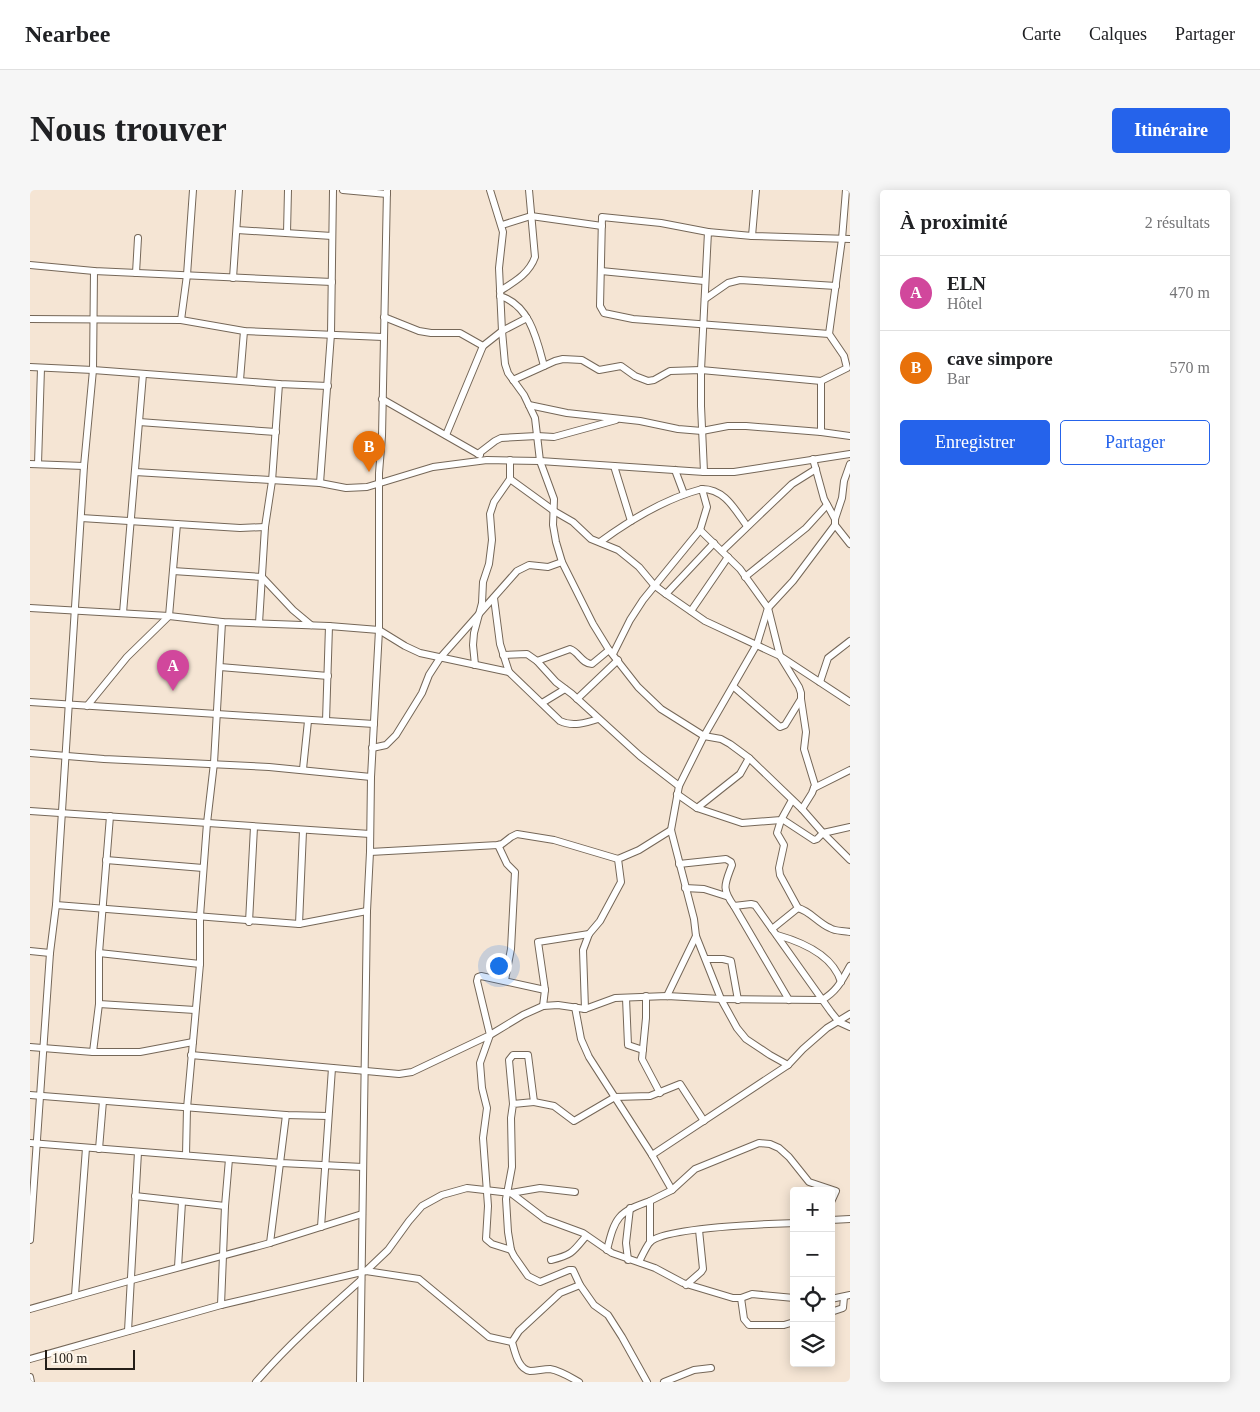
<!DOCTYPE html>
<html lang="fr">
<head>
<meta charset="utf-8">
<style>
	:root { --surface:#fff; --page:#f6f6f6; --text:#202124; --muted:#757577; --line:#e0e0e0; --accent:#2563eb }
	body { margin:0; font-family:Georgia,serif; background:var(--page); color:var(--text) }
	.controls { position:absolute; right:15px; bottom:15px; display:grid; overflow:hidden; border-radius:5px; box-shadow:0 2px 12px #0003 }
	.controls button { width:45px; height:45px; display:grid; place-items:center; padding:0; border:0; border-bottom:1px solid var(--line); background:var(--surface); color:var(--text); font:25px sans-serif }
	.scale { position:absolute; left:15px; bottom:12px; width:90px; box-sizing:border-box; padding-left:5px; border:2px solid #241e18; border-top:0; font-size:14px; line-height:18px; white-space:nowrap; color:#241e18; -webkit-text-stroke:4px #fdf4e9; paint-order:stroke }
	.you { position:absolute; left:468px; top:775px; width:18px; height:18px; margin:-12px; border:4px solid #fff; border-radius:50%; background:#1a73e8; box-shadow:0 0 0 8px #1a73e833 }
	.badge { display:grid; place-items:center; width:32px; height:32px; border-radius:50%; background:var(--accent); color:#fff; font-size:16px; font-weight:700 }
	.pin { position:absolute; translate:-50% -41px; filter:drop-shadow(0 1px 2px #0008) }
	.pin::after { content:''; position:absolute; top:26px; width:18px; height:15px; background:inherit; clip-path:polygon(0 0,100% 0,50% 100%) }
	.list { margin:0; padding:0; list-style:none }
	h2 { display:flex; justify-content:space-between; align-items:center; height:65px; margin:0; padding:0 20px; font-size:21px }
	h2 small { font-size:16px; font-weight:400; color:var(--muted) }
	.list li { display:grid; grid-template-columns:32px 1fr auto; gap:15px; align-items:center; box-sizing:border-box; height:75px; padding:0 20px; border-top:1px solid var(--line) }
	.list b { display:block; font-size:19px; white-space:nowrap }
	.list p { margin:0; font-size:16px; white-space:nowrap; color:var(--muted) }
	.list em { font-size:16px; font-style:normal; color:var(--muted) }
	.actions { display:flex; gap:10px; padding:15px 20px }
	.actions a { flex:1; padding:11px 0; border:1px solid var(--accent); border-radius:5px; text-align:center; font-size:18px; color:var(--accent) }
	.actions .main { background:var(--accent); color:#fff }
	.icon { flex:none; width:28px; height:28px; fill:none; stroke:currentColor; stroke-width:2; stroke-linecap:round; stroke-linejoin:round }
	.map { position:relative; flex:none; width:820px; height:1192px; overflow:hidden; border-radius:5px }
	header { display:flex; align-items:center; gap:30px; box-sizing:border-box; height:70px; padding:0 25px; background:var(--surface); border-bottom:1px solid var(--line) }
	header strong { font-size:24px }
	nav { display:flex; gap:28px; margin-inline-start:auto; font-size:18px }
	.intro { display:flex; align-items:center; justify-content:space-between; box-sizing:border-box; height:120px; padding:0 30px }
	h1 { margin:0; font-size:35px }
	.button { padding:12px 22px; border-radius:5px; background:var(--accent); color:#fff; font-size:18px; font-weight:700 }
	main { display:flex; gap:30px; padding:0 30px }
	aside { flex:1; background:var(--surface); border-radius:5px; box-shadow:0 2px 12px #0003 }
	.map>svg:first-child { display:block }
</style>
</head>
<body>
<header>
<strong>Nearbee</strong>
<nav><a>Carte</a><a>Calques</a><a>Partager</a></nav>
</header>
<div class="intro"><h1>Nous trouver</h1><a class="button">Itinéraire</a></div>
<main>
<div class="map">
<svg width="820" height="1192" viewBox="0 0 820 1192">
	<rect width="100%" height="100%" fill="#f5e5d4"/>
	<g fill="none" stroke-linecap="round" stroke-linejoin="round">
		<defs>
			<g id="street">
				<path d="M 313,0 L 357,4"/>
				<path d="M 460,0 L 473,42 L 469,78 L 472,141 L 475,174 L 478,183 L 494,205 L 505,228 L 510,271 L 524,309 L 523,335 L 526,352 L 532,372 L 563,434 L 579,460 L 608,497 L 631,519 L 674,546 L 691,549 L 700,554 L 719,568 L 772,619 L 793,643 L 820,670"/>
				<path d="M 472,35 L 501,26 L 572,36"/>
				<path d="M 207,40 L 302,46"/>
				<path d="M 678,42 L 631,33 L 572,27 L 570,116 L 574,123 L 603,129 L 799,144 L 814,166 L 817,178 L 791,191"/>
				<path d="M 257,43 L 258,0"/>
				<path d="M 722,46 L 726,0"/>
				<path d="M 0,75 L 64,81 L 302,92"/>
				<path d="M 571,81 L 674,91"/>
				<path d="M 106,83 L 108,48"/>
				<path d="M 203,88 L 209,0"/>
				<path d="M 470,101 C 484,92 499,84 505,67 L 499,0"/>
				<path d="M 470,106 C 500,115 507,150 514,176"/>
				<path d="M 675,109 L 698,93 L 710,90 L 806,96"/>
				<path d="M 354,127 L 389,141 L 401,143 L 430,143 L 453,156"/>
				<path d="M 0,129 L 151,130 L 214,141 L 353,147"/>
				<path d="M 151,130 L 157,85 L 163,0"/>
				<path d="M 799,144 L 812,49 L 816,0"/>
				<path d="M 0,177 L 63,180 L 249,194 L 298,196"/>
				<path d="M 210,190 L 214,141"/>
				<path d="M 483,190 L 525,171 L 533,169 L 552,170 L 569,180 L 591,176 L 605,186 L 618,191 L 624,190 L 640,181 L 671,180 L 791,191 L 791,242"/>
				<path d="M 352,209 L 450,265"/>
				<path d="M 499,215 L 537,223 L 610,231 L 648,239 L 672,241 L 698,236 L 716,236 L 791,242 L 820,246"/>
				<path d="M 109,232 L 246,242"/>
				<path d="M 416,245 L 453,156 L 472,141 L 497,128"/>
				<path d="M 448,264 L 465,251 L 471,248 L 507,246 L 524,247 L 586,230"/>
				<path d="M 783,269 L 794,309 L 805,329"/>
				<path d="M 0,274 L 54,276"/>
				<path d="M 8,274 L 11,178"/>
				<path d="M 584,276 L 601,331"/>
				<path d="M 645,280 L 654,304"/>
				<path d="M 105,282 L 290,293 L 316,298 L 337,297 L 403,277 L 457,270 L 510,271 L 674,282 L 704,282 L 820,264"/>
				<path d="M 674,282 L 671,216 L 671,180 L 678,42 L 722,46 L 820,49"/>
				<path d="M 480,289 L 524,321 L 543,332 L 561,349 L 588,360 L 598,368 L 609,377 L 624,395 L 636,404 L 684,353"/>
				<path d="M 290,293 L 301,144 L 303,0"/>
				<path d="M 672,299 C 695,299 705,320 717,336"/>
				<path d="M 51,328 L 210,338 L 235,337"/>
				<path d="M 805,335 L 820,354"/>
				<path d="M 670,340 L 710,379 L 738,418 L 750,466 L 769,497 L 771,503 L 771,509 L 755,535 L 750,537 L 704,497"/>
				<path d="M 570,352 C 600,330 637,308 672,299 L 677,317 L 670,340 L 613,410 L 600,430 L 583,464"/>
				<path d="M 692,361 L 762,294 L 786,279"/>
				<path d="M 143,381 L 232,387 L 263,420 L 281,435"/>
				<path d="M 715,387 L 776,338 L 797,315"/>
				<path d="M 636,404 L 675,431 L 750,466 L 820,512"/>
				<path d="M 464,408 L 470,454 L 479,482"/>
				<path d="M 0,418 L 139,426 L 192,432 L 299,436 L 349,440 L 375,456 L 390,463 L 479,482 L 530,531 C 542,537 556,533 568,529"/>
				<path d="M 661,421 L 698,367"/>
				<path d="M 93,423 L 113,184"/>
				<path d="M 229,433 L 235,337 L 242,291 L 249,194"/>
				<path d="M 473,465 L 497,464 L 507,471 L 526,492 L 542,504 L 610,566 L 649,596"/>
				<path d="M 507,471 L 540,459 C 549,462 552,474 562,474 L 579,460"/>
				<path d="M 445,475 L 443,455 L 444,443 L 452,413 L 453,392 L 459,374 L 462,350 L 460,324 L 464,312 L 480,289 L 480,270"/>
				<path d="M 190,477 L 298,486"/>
				<path d="M 790,492 L 798,468 L 820,451"/>
				<path d="M 547,509 L 588,470"/>
				<path d="M 771,509 L 776,542 L 774,559 L 785,595 L 782,603 L 772,619"/>
				<path d="M 0,512 L 344,534"/>
				<path d="M 512,513 L 535,499"/>
				<path d="M 57,516 L 97,467 L 139,426 L 147,334"/>
				<path d="M 296,531 L 299,436"/>
				<path d="M 342,558 L 356,555 L 366,545 L 392,503 L 399,485 L 410,468 L 487,381 L 499,375 L 518,377 L 532,372"/>
				<path d="M 0,563 L 74,569 L 239,577 L 341,587"/>
				<path d="M 273,579 L 278,531"/>
				<path d="M 784,598 L 820,580"/>
				<path d="M 647,604 L 667,618 L 712,633 L 751,630 L 762,610"/>
				<path d="M 667,618 L 710,584 L 719,568"/>
				<path d="M 0,621 L 340,644"/>
				<path d="M 752,629 L 784,650 L 787,649 L 793,643 L 820,637"/>
				<path d="M 468,655 L 477,674 L 485,682 L 481,759 L 475,790"/>
				<path d="M 340,662 L 468,655 L 472,654 L 481,647 L 487,644 L 524,650 L 588,669"/>
				<path d="M 76,670 L 173,678"/>
				<path d="M 649,674 L 696,669 L 701,672 L 702,675 C 695,694 691,698 704,716 L 721,714 L 725,715 L 801,822 L 809,832 L 820,837"/>
				<path d="M 655,698 L 674,699 L 696,706"/>
				<path d="M 26,715 L 269,734 L 337,721"/>
				<path d="M 704,716 L 759,810"/>
				<path d="M 768,718 C 780,721 788,733 800,738 C 806,742 813,740 820,742"/>
				<path d="M 219,732 L 224,637"/>
				<path d="M 269,734 L 273,641"/>
				<path d="M 742,739 L 768,718 L 750,685 L 749,678 L 754,655 L 747,643 L 751,630"/>
				<path d="M 747,745 C 772,752 803,765 811,792"/>
				<path d="M 0,761 L 20,763"/>
				<path d="M 69,763 L 170,774"/>
				<path d="M 676,769 L 693,769 L 701,771 L 708,810"/>
				<path d="M 616,806 L 616,828 L 612,869 L 630,903"/>
				<path d="M 637,806 L 666,746"/>
				<path d="M 596,808 L 598,855 L 613,860"/>
				<path d="M 69,814 L 165,820"/>
				<path d="M 513,816 L 515,800 L 508,752 L 559,744 L 570,731 L 591,692 L 588,669 L 609,660 L 641,640"/>
				<path d="M 545,817 L 551,849 L 559,867 L 622,965 L 642,1000"/>
				<path d="M 555,819 L 553,760 L 559,744"/>
				<path d="M 0,857 L 63,862 L 110,862 L 163,852"/>
				<path d="M 63,862 L 69,814 L 69,763 L 80,626"/>
				<path d="M 161,865 L 369,884 L 382,882 L 460,845 L 447,791 L 448,787 L 451,786 L 515,800"/>
				<path d="M 758,875 L 773,859 L 797,838 L 820,824"/>
				<path d="M 0,905 L 256,925 L 298,926"/>
				<path d="M 504,912 L 524,916 L 544,931 L 585,907 L 620,906 L 650,894 L 674,931"/>
				<path d="M 483,914 L 504,912 L 498,865 L 483,865 L 479,870 L 483,914 L 481,928 L 482,977 L 476,1009 L 478,1042 L 481,1060 L 484,1066 L 498,1086 L 510,1092 L 539,1080 L 543,1080 L 550,1095 L 564,1115 L 578,1125 L 592,1147 L 617,1192"/>
				<path d="M 0,953 L 251,973 L 333,977"/>
				<path d="M 69,959 L 73,911"/>
				<path d="M 156,965 L 157,918 L 170,774 L 170,726 L 177,633 L 184,573 L 192,432"/>
				<path d="M 622,965 L 758,875 L 740,865 L 716,849 L 707,838 L 691,809 L 666,746 L 664,729 L 641,640 L 649,596 L 674,546 L 727,454 L 738,418 L 763,391 L 805,335 L 805,329 L 812,308 L 814,291 L 820,274"/>
				<path d="M 481,1003 L 510,998 L 545,1002"/>
				<path d="M 105,1006 L 195,1016"/>
				<path d="M 801,1030 L 820,1029"/>
				<path d="M 291,1037 L 302,878"/>
				<path d="M 0,1050 L 20,763 L 26,715 L 54,276 L 63,180 L 64,81"/>
				<path d="M 620,1052 L 620,1011 L 642,1000 L 665,979 L 729,953 L 740,954 L 749,958 L 759,967 L 779,992 L 806,1001 L 801,1012"/>
				<path d="M 240,1053 L 256,925"/>
				<path d="M 481,1060 L 462,1054 L 456,1049 L 458,1016 L 453,948 L 457,918 L 452,898 L 450,873 L 460,845 L 493,825 L 513,816 L 528,815 L 555,819 L 585,808 L 637,806 L 691,809 L 792,810 C 807,801 811,792 820,776"/>
				<path d="M 577,1060 C 585,1027 588,1022 620,1011"/>
				<path d="M 521,1070 C 542,1065 543,1062 556,1046"/>
				<path d="M 598,1070 L 596,1053 L 600,1018"/>
				<path d="M 609,1072 C 612,1066 616,1057 620,1052 C 636,1037 738,1034 764,1033"/>
				<path d="M 148,1077 L 152,1012"/>
				<path d="M 336,1081 L 358,1060 L 379,1031 L 392,1016 L 412,1005 L 437,998 L 481,1003 L 515,1029 L 553,1043 L 582,1063 L 625,1078 L 653,1093 L 703,1108 L 711,1108 L 722,1104 L 764,1108"/>
				<path d="M 656,1095 L 671,1082 L 673,1079 L 669,1040"/>
				<path d="M 45,1105 L 56,958"/>
				<path d="M 711,1108 L 714,1129 L 719,1135 L 754,1135 L 764,1132"/>
				<path d="M 801,1109 L 820,1105"/>
				<path d="M 191,1115 L 195,1016 L 199,969"/>
				<path d="M 0,1119 L 102,1090 L 240,1053 L 332,1024"/>
				<path d="M 801,1122 L 813,1118 L 814,1107"/>
				<path d="M 98,1141 L 108,962"/>
				<path d="M 0,1169 L 191,1115 L 336,1081 L 389,1089 L 459,1147 L 482,1152"/>
				<path d="M 0,1187 L 1,1192"/>
				<path d="M 226,1192 C 258,1155 294,1123 331,1090"/>
				<path d="M 330,1192 L 337,721 L 340,662 L 341,587 L 349,440 L 349,283 L 352,246 L 357,0"/>
				<path d="M 549,1192 C 540,1187 531,1181 520,1179 C 513,1179 507,1181 500,1181 C 488,1179 485,1162 482,1152 L 489,1141 L 530,1103 L 550,1095"/>
				<path d="M 634,1192 L 664,1180 L 681,1178"/>
			</g>
		</defs>
		<use href="#street" stroke="#756758" stroke-width="8"/>
		<use href="#street" stroke="#fff" stroke-width="6"/>
	</g>
</svg>
<div class="controls">
<button>+</button>
<button>−</button>
<button><svg class="icon" aria-label="locate" viewBox="0 0 24 24"><circle cx="12" cy="12" r="6"/><path d="M12 2v4M12 18v4M2 12h4M18 12h4"/></svg></button>
<button><svg class="icon" aria-label="layers" viewBox="0 0 24 24"><path d="M12 4l9 5-9 5-9-5zM3 14l9 5 9-5"/></svg></button>
</div>
<div class="scale">100 m</div>
<div class="you"></div>
<div class="pin badge" style="left:143px;top:501px;background:#d1479c">A</div>
<div class="pin badge" style="left:339px;top:282px;background:#e8710a">B</div>
</div>
<aside>
<h2>À proximité<small>2 résultats</small></h2>
<ul class="list">
<li><span class="badge" style="background:#d1479c">A</span><div><b>ELN</b><p>Hôtel</p></div><em>470 m</em></li>
<li><span class="badge" style="background:#e8710a">B</span><div><b>cave simpore</b><p>Bar</p></div><em>570 m</em></li>
</ul>
<div class="actions"><a class="main">Enregistrer</a><a>Partager</a></div>
</aside>
</main>
</body>
</html>
